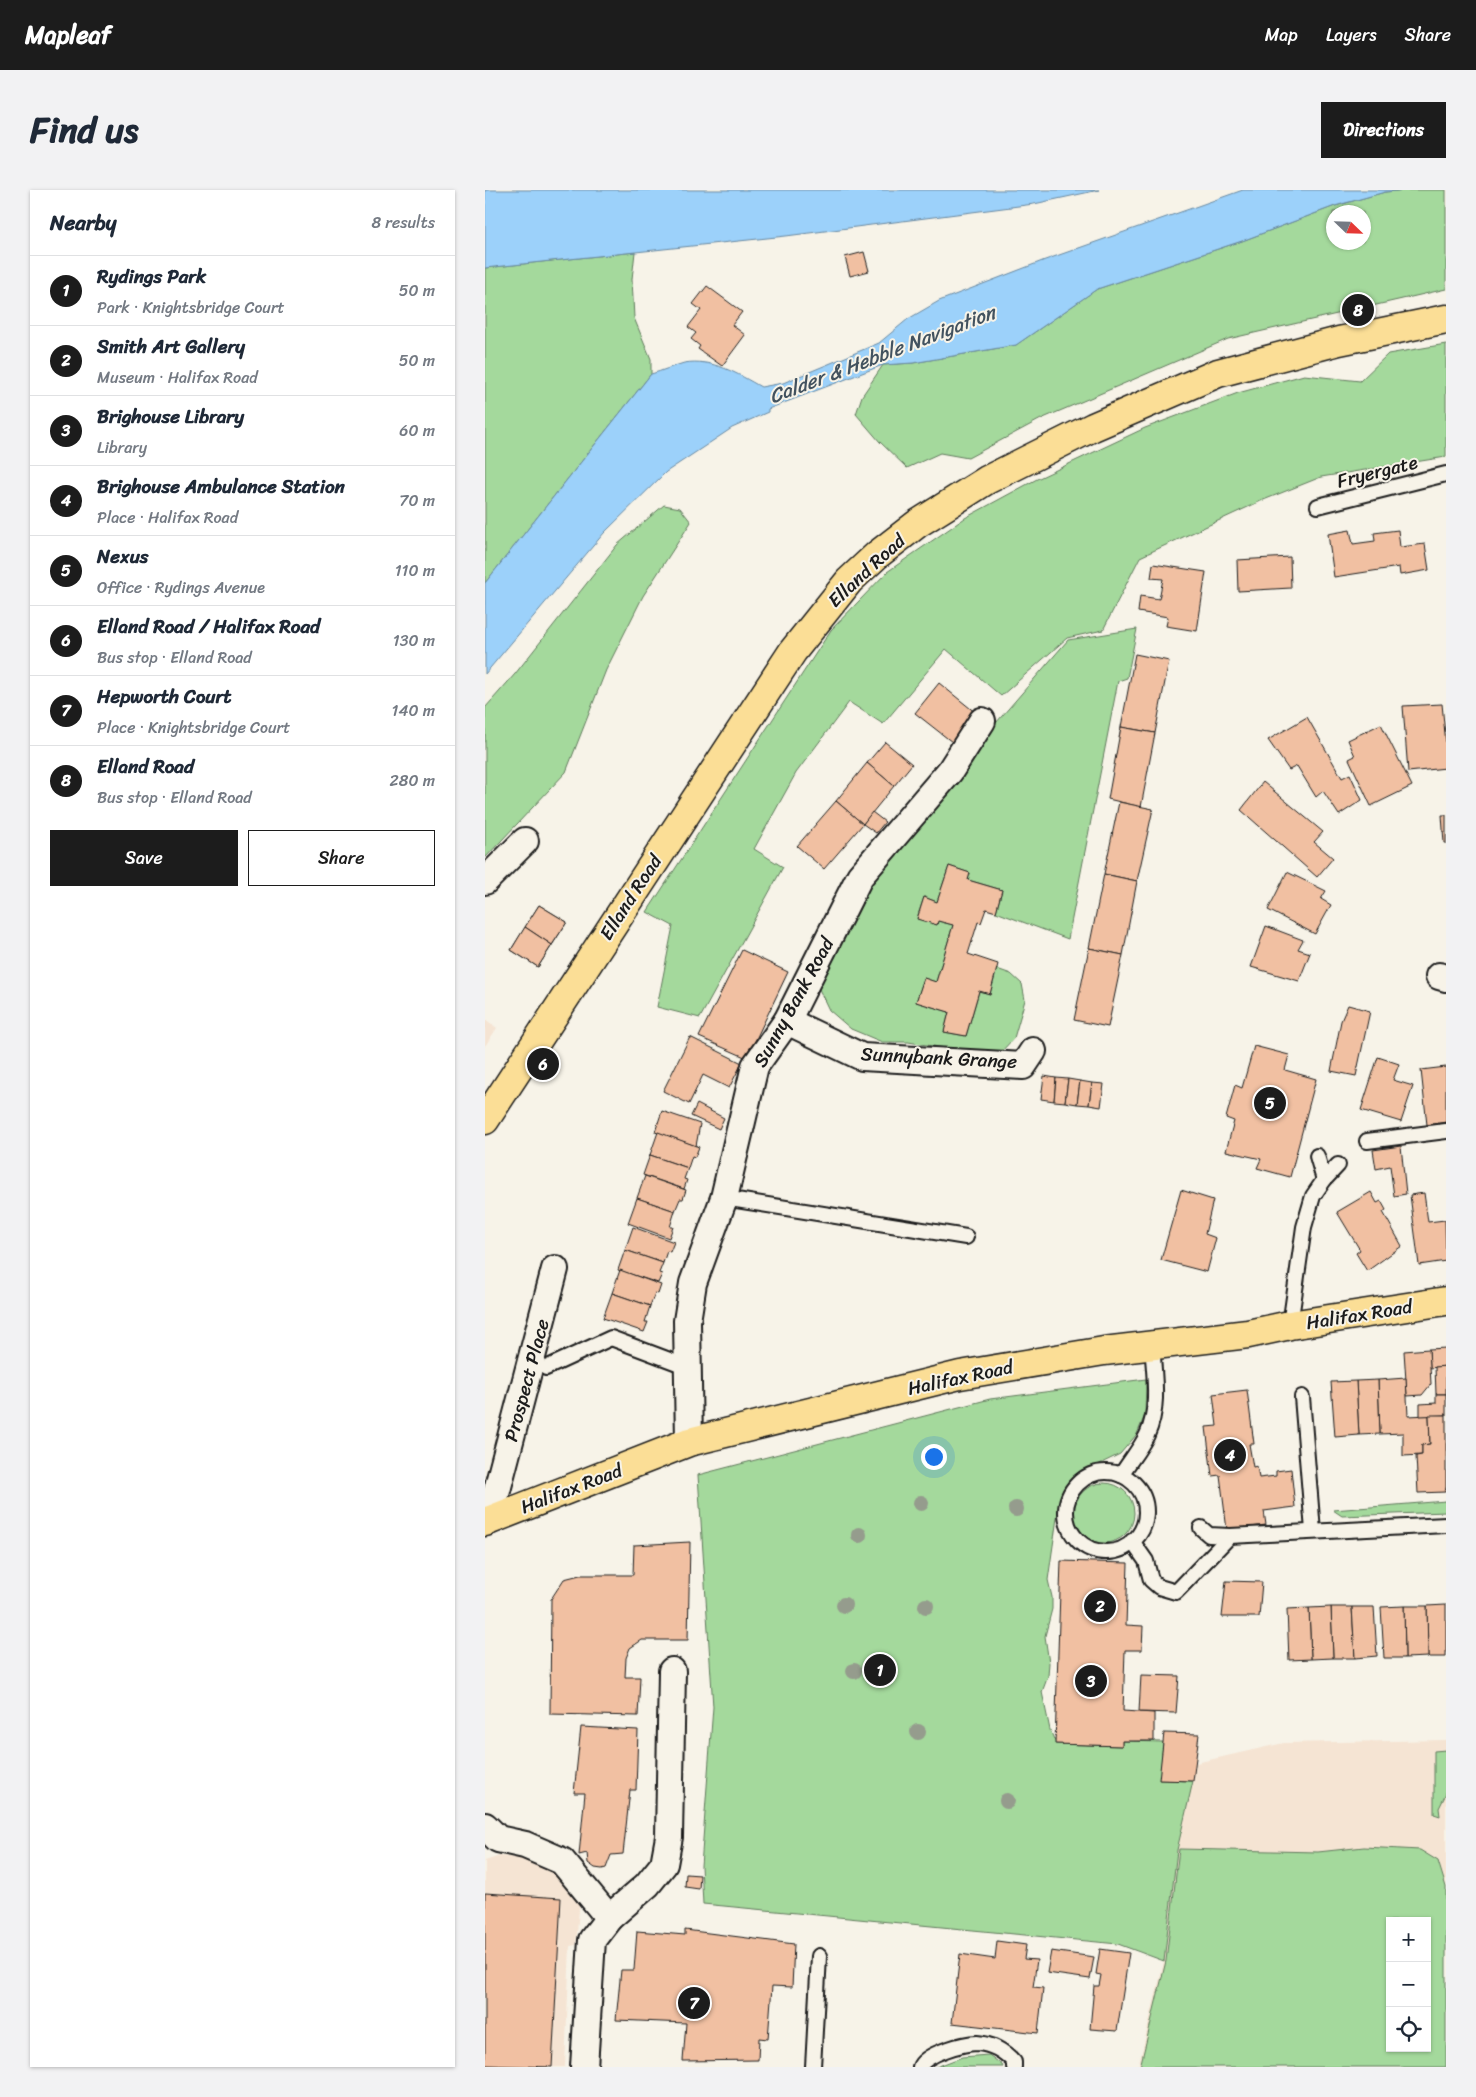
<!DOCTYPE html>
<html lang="en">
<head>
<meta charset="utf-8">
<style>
	:root { --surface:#fff; --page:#f2f2f3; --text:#1f2937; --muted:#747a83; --line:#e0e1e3; --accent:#1c1c1c }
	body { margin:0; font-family:Sriracha,sans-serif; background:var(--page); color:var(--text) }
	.controls { position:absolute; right:15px; bottom:15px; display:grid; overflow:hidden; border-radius:0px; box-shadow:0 1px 4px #0004 }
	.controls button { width:45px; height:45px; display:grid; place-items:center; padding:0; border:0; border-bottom:1px solid var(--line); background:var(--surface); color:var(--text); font:25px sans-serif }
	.compass { position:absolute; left:841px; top:15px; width:45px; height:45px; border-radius:50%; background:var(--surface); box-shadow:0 1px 4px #0004; rotate:113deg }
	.you { position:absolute; left:448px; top:1266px; width:18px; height:18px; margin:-12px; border:4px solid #fff; border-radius:50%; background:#1a73e8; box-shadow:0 0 0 8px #1a73e833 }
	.badge { display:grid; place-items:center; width:32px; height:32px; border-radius:50%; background:var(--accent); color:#fff; font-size:16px; font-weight:700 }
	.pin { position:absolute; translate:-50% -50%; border:2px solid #fff; box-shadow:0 1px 5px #0006 }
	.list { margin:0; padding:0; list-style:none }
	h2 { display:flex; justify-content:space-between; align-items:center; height:65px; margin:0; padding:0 20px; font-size:21px }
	h2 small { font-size:16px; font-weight:400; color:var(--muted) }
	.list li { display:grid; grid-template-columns:32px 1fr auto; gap:15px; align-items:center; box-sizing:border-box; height:70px; padding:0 20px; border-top:1px solid var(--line) }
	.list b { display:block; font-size:19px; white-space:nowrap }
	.list p { margin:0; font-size:16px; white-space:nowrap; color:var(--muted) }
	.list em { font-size:16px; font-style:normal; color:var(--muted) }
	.actions { display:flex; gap:10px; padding:15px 20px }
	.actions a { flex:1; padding:11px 0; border:1px solid var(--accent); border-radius:0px; text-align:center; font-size:18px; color:var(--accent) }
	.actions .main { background:var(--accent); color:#fff }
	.icon { flex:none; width:28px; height:28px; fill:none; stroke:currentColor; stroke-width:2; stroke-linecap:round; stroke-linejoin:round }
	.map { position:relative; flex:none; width:961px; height:1877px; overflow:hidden; border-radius:0px }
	header { display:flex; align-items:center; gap:30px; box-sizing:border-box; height:70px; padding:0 25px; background:var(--accent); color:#fff }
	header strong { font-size:24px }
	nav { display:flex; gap:28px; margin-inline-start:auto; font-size:18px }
	.intro { display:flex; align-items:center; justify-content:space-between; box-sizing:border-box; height:120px; padding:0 30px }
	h1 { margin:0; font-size:35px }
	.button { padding:12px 22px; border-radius:0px; background:var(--accent); color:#fff; font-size:18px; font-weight:700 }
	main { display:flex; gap:30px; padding:0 30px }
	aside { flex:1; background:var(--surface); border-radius:0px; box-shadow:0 1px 4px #0004 }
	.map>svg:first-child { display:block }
</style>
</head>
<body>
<header>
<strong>Mapleaf</strong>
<nav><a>Map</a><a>Layers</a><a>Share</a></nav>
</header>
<div class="intro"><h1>Find us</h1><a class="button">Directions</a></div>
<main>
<aside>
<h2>Nearby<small>8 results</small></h2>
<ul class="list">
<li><span class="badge">1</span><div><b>Rydings Park</b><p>Park · Knightsbridge Court</p></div><em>50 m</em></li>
<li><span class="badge">2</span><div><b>Smith Art Gallery</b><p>Museum · Halifax Road</p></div><em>50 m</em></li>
<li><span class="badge">3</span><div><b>Brighouse Library</b><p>Library</p></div><em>60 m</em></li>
<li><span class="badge">4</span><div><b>Brighouse Ambulance Station</b><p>Place · Halifax Road</p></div><em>70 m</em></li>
<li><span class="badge">5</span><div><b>Nexus</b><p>Office · Rydings Avenue</p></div><em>110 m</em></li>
<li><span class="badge">6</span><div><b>Elland Road / Halifax Road</b><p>Bus stop · Elland Road</p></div><em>130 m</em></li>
<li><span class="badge">7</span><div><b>Hepworth Court</b><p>Place · Knightsbridge Court</p></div><em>140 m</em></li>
<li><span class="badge">8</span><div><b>Elland Road</b><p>Bus stop · Elland Road</p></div><em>280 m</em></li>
</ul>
<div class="actions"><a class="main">Save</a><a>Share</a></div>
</aside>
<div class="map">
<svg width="961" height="1877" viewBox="0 0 961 1877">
	<rect width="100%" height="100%" fill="#f7f3e8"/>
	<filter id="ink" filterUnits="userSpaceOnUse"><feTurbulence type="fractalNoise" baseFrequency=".02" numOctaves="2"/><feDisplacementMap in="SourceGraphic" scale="10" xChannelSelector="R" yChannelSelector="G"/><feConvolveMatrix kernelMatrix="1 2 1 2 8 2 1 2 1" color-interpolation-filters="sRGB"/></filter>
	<g filter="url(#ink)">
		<g fill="#f5e4d3" fill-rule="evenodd">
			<path d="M 0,829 L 12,838 L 0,856 Z"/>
			<path d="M 961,1550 L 961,1877 L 653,1877 L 679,1771 L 692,1660 L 711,1573 L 799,1553 ZM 905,1731 L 942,1731 L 942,1858 L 905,1858 Z"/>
			<path d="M 15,1666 L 57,1670 L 95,1708 L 91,1755 L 85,1756 L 80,1877 L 0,1877 L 0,1671 Z"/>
		</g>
		<g fill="#a4d99c" stroke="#607a5c" fill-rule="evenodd">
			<path d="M 920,0 L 961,0 L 961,99 L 743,149 L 556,229 L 483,268 L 455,263 L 422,278 L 395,252 L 371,224 L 377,206 L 398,175 L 428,173 L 531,155 L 612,99 L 757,51 L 850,16 L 900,2 ZM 848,22 L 878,22 L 878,52 L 848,52 Z"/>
			<path d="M 150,62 L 147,89 L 149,128 L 166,169 L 166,184 L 0,393 L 0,78 Z"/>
			<path d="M 961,154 L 961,267 L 836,287 L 776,311 L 655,367 L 618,440 L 582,448 L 516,506 L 461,459 L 398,534 L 364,512 L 311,583 L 269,659 L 298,677 L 215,828 L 172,817 L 188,736 L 162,722 L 346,440 L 402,382 L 480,328 L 552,289 L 660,238 L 753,203 L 819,185 L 875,191 L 903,164 Z"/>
			<path d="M 179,315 L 195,318 L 206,332 L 158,406 L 121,480 L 81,582 L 0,668 L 0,518 L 30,484 L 132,355 Z"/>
			<path d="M 652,439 L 642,488 L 633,491 L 583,749 L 511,722 L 517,700 L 483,690 L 485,683 L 464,676 L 452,712 L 439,707 L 432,728 L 453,731 L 468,735 L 451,792 L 439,788 L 431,812 L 464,822 L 459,842 L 481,846 L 494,801 L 505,804 L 512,779 L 526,784 L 537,794 L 540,810 L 529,848 L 515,863 L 498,864 L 423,852 L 397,852 L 366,839 L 344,820 L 334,799 L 339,775 L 366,721 L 432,624 L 583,450 Z"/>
			<path d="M 661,1189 L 660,1225 L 652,1244 L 635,1264 L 594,1284 L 581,1299 L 573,1321 L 563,1390 L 567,1407 L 567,1419 L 560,1446 L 564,1473 L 563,1486 L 557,1502 L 565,1540 L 571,1554 L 637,1556 L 637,1551 L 678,1552 L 675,1590 L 708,1591 L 692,1660 L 679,1771 L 633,1754 L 218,1714 L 216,1676 L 228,1517 L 213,1285 L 505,1209 Z"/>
			<circle cx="619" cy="1323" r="30"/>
			<path d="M 961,1311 L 961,1322 L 857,1326 L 848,1320 Z"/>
			<path d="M 961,1560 L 961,1604 L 954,1618 L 955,1626 L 949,1624 L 949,1561 Z"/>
			<path d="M 879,1657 L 935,1660 L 953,1671 L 961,1697 L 961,1877 L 655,1877 L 681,1771 L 694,1659 L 833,1662 ZM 905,1731 L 942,1731 L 942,1858 L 905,1858 Z"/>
			<path d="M 504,1865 L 517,1875 L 518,1877 L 451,1877 L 477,1867 Z"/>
		</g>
		<g fill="#9cd1fa" stroke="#6989a1">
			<path d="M 0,0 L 614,0 L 549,14 L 301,46 L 0,78 Z"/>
			<path d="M 758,0 L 920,0 L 900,2 L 850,16 L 757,51 L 612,99 L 531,155 L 428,173 L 398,175 L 283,219 L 283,222 L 247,238 L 181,282 L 119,343 L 0,484 L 0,393 L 166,184 C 177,181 188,176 199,173 C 227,168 253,184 276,197 L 298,193 L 394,153 L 423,129 L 454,111 L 560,70 Z"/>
		</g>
		<g fill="#f1c0a2" stroke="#1c1c1c">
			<path d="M 379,62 L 384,81 L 365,86 L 360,67 Z"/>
			<path d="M 222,96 L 257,122 L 247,135 L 260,145 L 237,176 L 213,159 L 215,156 L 206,149 L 211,143 L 203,137 L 216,120 L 208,114 Z"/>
			<path d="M 865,340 L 868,354 L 890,351 L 889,343 L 913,340 L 915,357 L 940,354 L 944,380 L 915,385 L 914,377 L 849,387 L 843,344 Z"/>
			<path d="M 805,367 L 806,398 L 753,401 L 752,370 Z"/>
			<path d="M 668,374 L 721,382 L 712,441 L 681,436 L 683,427 L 653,422 L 655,406 L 674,409 L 678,389 L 666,388 Z"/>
			<path d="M 650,464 L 684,471 L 670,543 L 636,537 Z"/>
			<path d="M 454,493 L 491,523 L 467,552 L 430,523 Z"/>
			<path d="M 957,514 L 961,554 L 961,578 L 923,582 L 918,516 Z"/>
			<path d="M 822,527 L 857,588 L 865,584 L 877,610 L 854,625 L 838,601 L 831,607 L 812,576 L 804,580 L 783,550 Z"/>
			<path d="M 896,534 L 927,596 L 886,616 L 864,569 L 870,566 L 863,550 Z"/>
			<path d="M 636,537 L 670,543 L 656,617 L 623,609 Z"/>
			<path d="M 400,552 L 427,574 L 409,596 L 382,573 Z"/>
			<path d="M 382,573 L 409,596 L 378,634 L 351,611 Z"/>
			<path d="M 778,592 L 838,642 L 829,652 L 848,668 L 832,687 L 756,620 Z"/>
			<path d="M 351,611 L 378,634 L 339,679 L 312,656 Z"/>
			<path d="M 634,612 L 668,619 L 652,691 L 619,684 Z"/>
			<path d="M 387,622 L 400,632 L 391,643 L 378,634 Z"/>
			<path d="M 957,625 L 961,625 L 961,653 L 959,653 Z"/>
			<path d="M 464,676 L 485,683 L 483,690 L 517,700 L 511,722 L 501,719 L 496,733 L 493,732 L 483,764 L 513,774 L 505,804 L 494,801 L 481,846 L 459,842 L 464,822 L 431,812 L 439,788 L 451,792 L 468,735 L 453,731 L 452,735 L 432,729 L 439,707 L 452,712 Z"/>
			<path d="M 802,682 L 841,701 L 836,709 L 846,715 L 830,744 L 783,720 Z"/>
			<path d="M 619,684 L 652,691 L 638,765 L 604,758 Z"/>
			<path d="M 54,715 L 82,732 L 53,777 L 26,760 Z"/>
			<path d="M 54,715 L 82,732 L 67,755 L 40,737 Z"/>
			<path d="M 781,736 L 818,750 L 813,759 L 825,763 L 814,791 L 766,777 Z"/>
			<path d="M 40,737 L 67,755 L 53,777 L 26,760 Z"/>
			<path d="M 604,758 L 638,765 L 623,837 L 589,830 Z"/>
			<path d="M 257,760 L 303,782 L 262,868 L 214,847 Z"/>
			<path d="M 863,815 L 885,821 L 871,886 L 846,881 L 856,831 Z"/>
			<path d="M 205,847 L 257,873 L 244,898 L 218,885 L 204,914 L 178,901 Z"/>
			<path d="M 769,856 L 804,865 L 800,880 L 831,889 L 805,987 L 772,978 L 776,969 L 741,961 L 749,931 L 741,928 L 750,895 L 757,898 Z"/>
			<path d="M 893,867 L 914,874 L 908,890 L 928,896 L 916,932 L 876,920 Z"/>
			<path d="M 961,877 L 961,932 L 942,935 L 936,880 Z"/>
			<path d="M 559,886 L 571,888 L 569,911 L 556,909 Z"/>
			<path d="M 571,888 L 583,889 L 580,912 L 569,911 Z"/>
			<path d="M 583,889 L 595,891 L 592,914 L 580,912 Z"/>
			<path d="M 595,891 L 607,893 L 604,915 L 592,914 Z"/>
			<path d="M 607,893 L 619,894 L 616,917 L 604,915 Z"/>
			<path d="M 212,914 L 239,928 L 234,939 L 206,926 Z"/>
			<path d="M 177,921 L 215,934 L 211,956 L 170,942 Z"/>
			<path d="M 173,942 L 214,957 L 210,967 L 207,966 L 203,978 L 165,965 Z"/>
			<path d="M 916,956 L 921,1004 L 909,1006 L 905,976 L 891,979 L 888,960 Z"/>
			<path d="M 165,965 L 203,978 L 199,989 L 202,990 L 199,999 L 158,985 Z"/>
			<path d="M 160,986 L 201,1000 L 198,1009 L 195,1009 L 190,1021 L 152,1008 Z"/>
			<path d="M 696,1000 L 728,1010 L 720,1044 L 731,1048 L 722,1082 L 676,1070 Z"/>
			<path d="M 886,1002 L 892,1013 L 896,1011 L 901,1020 L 898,1022 L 917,1056 L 882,1081 L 871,1063 L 875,1060 L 852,1022 Z"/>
			<path d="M 939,1003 L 943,1032 L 960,1030 L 961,1071 L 934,1075 L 925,1005 Z"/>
			<path d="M 152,1008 L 190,1021 L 185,1037 L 188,1037 L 184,1048 L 143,1033 Z"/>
			<path d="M 148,1037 L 189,1052 L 185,1062 L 182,1061 L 178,1073 L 140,1060 Z"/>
			<path d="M 140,1060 L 178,1073 L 174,1083 L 177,1084 L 173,1093 L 133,1080 Z"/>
			<path d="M 135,1080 L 176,1095 L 173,1104 L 170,1103 L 165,1116 L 127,1103 Z"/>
			<path d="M 127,1103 L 165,1116 L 160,1132 L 163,1132 L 159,1142 L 118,1128 Z"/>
			<path d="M 961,1158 L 961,1176 L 945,1178 L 944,1159 Z"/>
			<path d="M 944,1159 L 946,1194 L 937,1205 L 922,1206 L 919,1161 Z"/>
			<path d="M 961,1176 L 961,1204 L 951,1204 L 950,1177 Z"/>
			<path d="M 921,1188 L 923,1226 L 944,1225 L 945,1254 L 937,1255 L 937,1265 L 918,1266 L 918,1243 L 895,1244 L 893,1190 Z"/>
			<path d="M 893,1190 L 895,1244 L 874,1245 L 871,1191 Z"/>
			<path d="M 871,1191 L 874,1245 L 850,1247 L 846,1192 Z"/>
			<path d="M 762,1200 L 769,1254 L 764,1254 L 768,1277 L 772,1276 L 774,1288 L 791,1286 L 791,1281 L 806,1279 L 810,1317 L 779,1321 L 781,1335 L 742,1340 L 735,1285 L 727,1286 L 721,1237 L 732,1236 L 728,1204 Z"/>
			<path d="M 951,1204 L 961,1204 L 961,1225 L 935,1226 L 935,1214 L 951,1213 Z"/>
			<path d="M 944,1225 L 961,1225 L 961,1297 L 960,1302 L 933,1303 L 931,1266 L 937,1265 L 937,1255 L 945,1254 Z"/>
			<path d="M 205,1352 L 203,1450 L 157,1450 L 145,1458 L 141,1468 L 140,1487 L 155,1487 L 153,1526 L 65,1524 L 66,1409 L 79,1389 L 95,1385 L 148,1385 L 149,1355 Z"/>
			<path d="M 576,1371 L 643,1373 L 641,1435 L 658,1436 L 657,1460 L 640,1460 L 638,1521 L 669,1523 L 669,1551 L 637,1551 L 637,1556 L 570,1554 Z"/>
			<path d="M 741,1391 L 777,1392 L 774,1427 L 737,1427 Z"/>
			<path d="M 961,1415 L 961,1467 L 943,1467 L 942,1416 Z"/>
			<path d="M 919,1416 L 942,1416 L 943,1467 L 920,1468 Z"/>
			<path d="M 919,1416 L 920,1468 L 899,1468 L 896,1417 Z"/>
			<path d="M 846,1417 L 867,1417 L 870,1468 L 848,1468 Z"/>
			<path d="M 846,1417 L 848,1468 L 826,1469 L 824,1418 Z"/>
			<path d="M 867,1417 L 889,1417 L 892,1466 L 870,1468 Z"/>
			<path d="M 824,1418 L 826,1469 L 804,1470 L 802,1419 Z"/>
			<path d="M 656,1485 L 694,1486 L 691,1523 L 654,1522 Z"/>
			<path d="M 96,1537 L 153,1540 L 151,1600 L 145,1600 L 138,1664 L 126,1665 L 121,1678 L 117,1679 L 110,1678 L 103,1673 L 102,1663 L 94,1665 L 100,1603 L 89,1603 Z"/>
			<path d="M 679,1543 L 714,1544 L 708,1591 L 674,1590 Z"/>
			<path d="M 201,1684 L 215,1685 L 214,1699 L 200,1697 Z"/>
			<path d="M 0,1703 L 76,1708 L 67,1877 L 0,1875 Z"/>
			<path d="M 200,1740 L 309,1754 L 307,1797 L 287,1796 L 283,1849 L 274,1848 L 273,1870 L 198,1871 L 201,1833 L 131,1830 L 136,1780 L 149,1780 L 152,1741 L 200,1745 Z"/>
			<path d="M 512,1751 L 541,1755 L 539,1769 L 552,1770 L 548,1797 L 558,1798 L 553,1843 L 467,1833 L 475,1764 L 510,1769 Z"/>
			<path d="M 615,1759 L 644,1763 L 632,1841 L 605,1839 L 609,1796 L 614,1796 L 616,1785 L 611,1784 Z"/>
			<path d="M 566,1761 L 609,1767 L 605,1789 L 562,1783 Z"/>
		</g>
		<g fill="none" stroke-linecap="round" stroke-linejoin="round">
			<defs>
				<g id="lane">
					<path d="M 833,316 L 961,284"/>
					<path d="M 882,951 L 961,941"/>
					<path d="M 832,966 L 839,990"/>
					<path d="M 239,1008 L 481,1047"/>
					<path d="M 805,1135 L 819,1037 L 828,1006 L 839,990 L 853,975"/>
					<path d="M 61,1178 L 126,1148 L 203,1177"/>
					<path d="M 817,1207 L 828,1341"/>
					<circle cx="621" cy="1322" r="40"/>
					<path d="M 636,1285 C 644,1272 655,1259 662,1245 C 675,1217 669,1185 667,1155"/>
					<path d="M 716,1338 L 724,1345 L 745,1346 L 961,1335"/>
					<path d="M 647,1351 L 661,1371 L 666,1390 L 674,1397 L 691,1402 L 745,1346"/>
					<path d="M 328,1877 L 334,1766"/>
					<path d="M 435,1877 C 439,1864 479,1853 492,1853 C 507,1854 520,1862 529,1872 L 529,1877"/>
				</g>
				<g id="street">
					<path d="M 0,691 L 40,651"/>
					<path d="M 954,786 L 961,788"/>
					<path d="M 302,831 L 377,867 L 538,876 L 548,861"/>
					<path d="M 204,1252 L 202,1131 L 208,1093 L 239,1008 L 270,876 L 302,831 L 375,686 L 465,581 L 497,531"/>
					<path d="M 4,1331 L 70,1079"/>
					<path d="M 0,1636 L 13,1649 L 40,1655 L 77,1671 L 124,1728"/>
					<path d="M 99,1877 L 107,1750 L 124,1728 L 162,1695 L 179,1674 L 184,1647 L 187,1481"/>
				</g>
				<g id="primary">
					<path d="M 0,930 L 308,461 L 364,391 L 392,365 L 432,334 L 502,290 L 608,237 L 733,183 L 854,151 L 961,129"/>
					<path d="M 0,1332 L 204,1252 L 475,1185 L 619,1161 L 763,1144 L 805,1135 L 961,1111"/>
				</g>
			</defs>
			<use href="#lane" stroke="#1c1c1c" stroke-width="18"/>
			<use href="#street" stroke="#1c1c1c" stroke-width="30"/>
			<use href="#primary" stroke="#1c1c1c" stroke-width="31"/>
			<use href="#lane" stroke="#f7f3e8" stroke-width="14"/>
			<use href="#street" stroke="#f7f3e8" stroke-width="26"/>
			<use href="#primary" stroke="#fbde96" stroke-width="28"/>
		</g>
		<g fill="#959c8d">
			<circle cx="436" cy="1313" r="8"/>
			<circle cx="531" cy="1319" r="8"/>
			<circle cx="374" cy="1345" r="8"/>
			<circle cx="359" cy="1415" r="8"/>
			<circle cx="441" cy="1416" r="8"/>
			<circle cx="369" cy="1481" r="8"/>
			<circle cx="433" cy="1542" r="8"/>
			<circle cx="522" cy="1611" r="8"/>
		</g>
	</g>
	<g text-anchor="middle" stroke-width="4" stroke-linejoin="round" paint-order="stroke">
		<g font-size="19" fill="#1c1c1c" stroke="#f7f3e8">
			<text transform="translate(892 281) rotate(-14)" y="7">Fryergate</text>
			<text transform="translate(381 380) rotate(-43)" y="7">Elland Road</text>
			<text transform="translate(145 707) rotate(-57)" y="7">Elland Road</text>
			<text transform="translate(308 812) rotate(-61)" y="7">Sunny Bank Road</text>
			<text transform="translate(454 867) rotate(3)" y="7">Sunnybank Grange</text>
			<text transform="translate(874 1124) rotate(-9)" y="7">Halifax Road</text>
			<text transform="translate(475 1187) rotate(-12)" y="7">Halifax Road</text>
			<text transform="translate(41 1190) rotate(-75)" y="7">Prospect Place</text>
			<text transform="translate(86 1298) rotate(-21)" y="7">Halifax Road</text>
		</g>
		<g font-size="20" font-style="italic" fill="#42525f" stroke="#f7f3e8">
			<text transform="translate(397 164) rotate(-21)" y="7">Calder &amp; Hebble Navigation</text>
		</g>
	</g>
</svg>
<div class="controls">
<button>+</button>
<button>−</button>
<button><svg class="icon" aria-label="locate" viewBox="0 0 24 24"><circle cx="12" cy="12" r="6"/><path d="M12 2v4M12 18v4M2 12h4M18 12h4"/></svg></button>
</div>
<svg class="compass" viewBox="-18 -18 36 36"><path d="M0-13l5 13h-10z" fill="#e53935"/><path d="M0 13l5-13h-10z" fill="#747a83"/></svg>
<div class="you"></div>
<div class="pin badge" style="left:395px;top:1480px">1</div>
<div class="pin badge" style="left:615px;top:1416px">2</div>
<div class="pin badge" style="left:606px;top:1491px">3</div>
<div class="pin badge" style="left:745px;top:1265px">4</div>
<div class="pin badge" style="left:785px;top:913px">5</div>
<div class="pin badge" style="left:58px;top:874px">6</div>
<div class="pin badge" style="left:209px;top:1813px">7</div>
<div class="pin badge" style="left:873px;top:120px">8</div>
</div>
</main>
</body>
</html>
